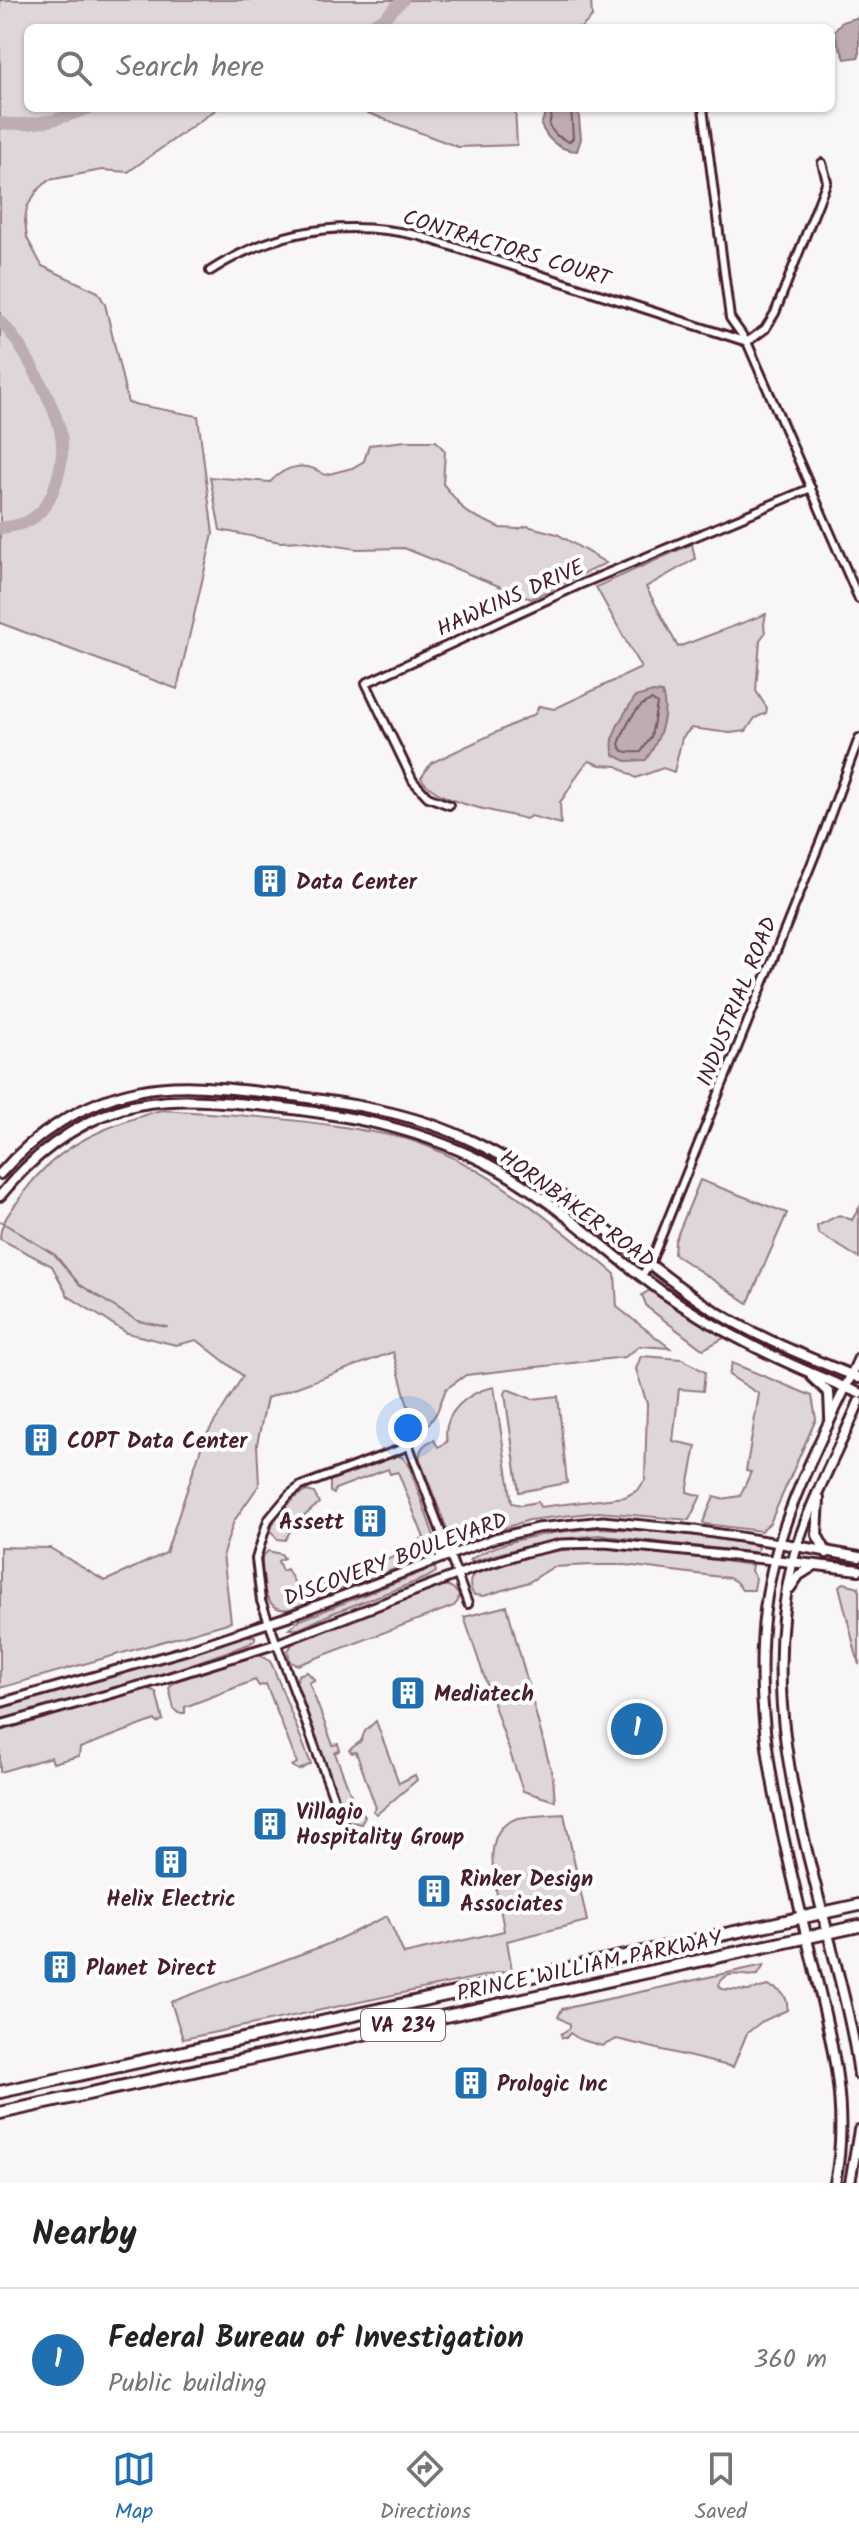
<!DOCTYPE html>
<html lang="en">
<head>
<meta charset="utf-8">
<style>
	:root { --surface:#fff; --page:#f6f6f6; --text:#222; --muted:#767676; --line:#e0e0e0; --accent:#1f6fb2 }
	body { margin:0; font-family:Kalam,sans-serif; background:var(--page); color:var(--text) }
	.you { position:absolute; left:408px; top:1428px; width:28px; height:28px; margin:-20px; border:6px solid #fff; border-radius:50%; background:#1a73e8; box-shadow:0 0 0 12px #1a73e833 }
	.badge { display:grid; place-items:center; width:52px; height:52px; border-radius:50%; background:var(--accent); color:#fff; font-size:26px; font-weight:700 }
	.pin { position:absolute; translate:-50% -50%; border:4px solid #fff; box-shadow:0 2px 8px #0006 }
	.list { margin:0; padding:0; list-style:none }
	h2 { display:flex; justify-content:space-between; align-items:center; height:104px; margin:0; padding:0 32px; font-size:34px }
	h2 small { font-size:26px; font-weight:400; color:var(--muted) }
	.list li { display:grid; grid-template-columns:52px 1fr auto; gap:24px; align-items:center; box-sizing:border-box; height:144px; padding:0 32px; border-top:2px solid var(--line) }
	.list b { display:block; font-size:30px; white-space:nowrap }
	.list p { margin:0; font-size:26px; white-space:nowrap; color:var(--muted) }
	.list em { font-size:26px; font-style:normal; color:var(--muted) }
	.icon { flex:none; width:44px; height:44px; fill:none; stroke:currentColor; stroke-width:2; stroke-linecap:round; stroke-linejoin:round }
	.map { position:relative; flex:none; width:859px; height:2183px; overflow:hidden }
	.search { position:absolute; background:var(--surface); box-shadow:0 2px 6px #0004; left:24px; right:24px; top:24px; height:88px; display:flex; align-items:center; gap:20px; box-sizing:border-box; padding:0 28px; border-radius:12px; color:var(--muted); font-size:30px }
	.sheet { height:248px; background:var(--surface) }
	nav { display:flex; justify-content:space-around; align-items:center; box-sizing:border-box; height:112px; border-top:2px solid var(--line); background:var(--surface); font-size:22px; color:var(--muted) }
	nav a { display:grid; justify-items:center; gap:4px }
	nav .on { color:var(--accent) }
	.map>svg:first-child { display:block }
</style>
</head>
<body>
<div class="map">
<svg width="859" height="2183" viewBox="0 0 859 2183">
	<rect width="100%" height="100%" fill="#f8f6f7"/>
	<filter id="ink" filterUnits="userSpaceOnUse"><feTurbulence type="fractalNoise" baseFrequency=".0125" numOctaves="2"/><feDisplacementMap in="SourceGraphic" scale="16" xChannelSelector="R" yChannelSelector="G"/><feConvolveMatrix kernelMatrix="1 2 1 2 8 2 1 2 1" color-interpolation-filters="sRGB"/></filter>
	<g filter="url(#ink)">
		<g fill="#ded6d9" stroke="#947a82" stroke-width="2">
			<path d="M 0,0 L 591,0 L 592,17 L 581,28 L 28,28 L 28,108 L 218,108 L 128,172 L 102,170 L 49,180 L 37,191 L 27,207 L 25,221 L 27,238 L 42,266 L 98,292 L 105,304 L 128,403 L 198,416 L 213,534 L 177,689 L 0,623 Z"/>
			<path d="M 355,108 L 515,108 L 517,145 L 458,147 Z"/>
			<path d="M 406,441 L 436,441 L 445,451 L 443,484 L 466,512 L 500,528 L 518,529 L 527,526 L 557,534 L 606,563 L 531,599 L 404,548 L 357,549 L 304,541 L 280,542 L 220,530 L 210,477 L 270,482 C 286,465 306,461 325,475 L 352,468 L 364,461 L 369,445 Z"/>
			<path d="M 692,544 L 695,559 L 646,587 L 678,647 L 766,614 L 764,624 L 765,633 L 760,640 L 756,691 L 767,708 L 766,713 L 755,718 L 746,731 L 730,733 L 691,728 L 682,738 L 674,772 L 663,768 L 636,778 L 617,766 L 600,765 L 589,761 C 575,773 572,788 560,802 L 561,824 L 531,816 L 526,819 C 496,811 438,804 421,778 L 431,763 L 535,714 L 539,706 L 554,709 L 641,668 L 596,587 Z"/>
			<path d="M 161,1110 C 226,1114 291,1118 356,1129 C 376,1133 398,1135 416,1142 C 491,1168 555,1224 615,1274 L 617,1307 L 670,1348 L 640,1346 L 625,1357 L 466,1375 L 446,1389 L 437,1412 L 427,1427 L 414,1428 L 393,1352 L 267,1398 L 257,1444 L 259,1485 L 234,1521 L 223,1554 L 231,1622 L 0,1688 L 0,1547 L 50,1548 L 105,1581 L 166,1553 L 204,1439 L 243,1376 L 197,1340 L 176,1345 L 127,1333 L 68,1296 L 52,1266 L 0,1239 C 0,1224 9,1213 18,1201 C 52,1147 102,1127 161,1110 Z"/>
			<path d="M 700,1180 L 787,1213 L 748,1303 L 674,1254 L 675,1241 Z"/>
			<path d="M 859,1208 L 859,1258 L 818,1233 L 817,1226 L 839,1215 L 852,1220 Z"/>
			<path d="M 650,1290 L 724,1338 L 704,1349 L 701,1348 L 647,1307 L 642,1295 Z"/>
			<path d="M 641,1356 L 682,1359 L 705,1372 L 703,1391 L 679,1389 L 673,1441 L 696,1446 L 687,1492 L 701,1496 L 689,1520 L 599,1512 L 529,1520 L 464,1541 L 450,1537 L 420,1460 C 418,1450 424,1443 434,1440 L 438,1447 L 447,1442 C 441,1413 468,1392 494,1387 L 512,1503 L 521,1505 L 538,1502 L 540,1507 L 625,1497 L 638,1490 L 645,1480 L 647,1404 L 636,1369 Z"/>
			<path d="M 732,1363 L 812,1396 L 816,1419 L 770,1523 L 761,1531 L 705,1524 L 703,1522 L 714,1497 L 721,1499 L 740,1496 L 751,1472 L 746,1471 L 759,1394 L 729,1375 Z"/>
			<path d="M 507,1389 L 532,1399 L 558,1396 L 567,1483 L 519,1492 L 505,1394 Z"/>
			<path d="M 394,1455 L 402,1457 L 409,1465 L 435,1539 L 433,1552 L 429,1556 L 290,1609 C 261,1614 262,1577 262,1557 L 268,1551 L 281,1554 L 284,1558 L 278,1561 L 282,1571 L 287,1569 L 300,1593 L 420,1547 L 418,1541 L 424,1538 L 398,1472 L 390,1474 L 388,1469 L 335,1489 L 334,1494 L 330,1492 L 330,1482 L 334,1477 Z"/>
			<path d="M 307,1491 L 314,1493 L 319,1503 L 294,1525 L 285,1540 L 277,1539 L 271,1531 C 274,1515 291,1497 307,1491 Z"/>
			<path d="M 598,1528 L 660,1531 L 755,1543 L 758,1548 L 757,1552 L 753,1553 L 598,1535 C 555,1539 513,1548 472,1562 L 470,1560 C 501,1538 560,1531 598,1528 Z"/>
			<path d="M 593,1547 L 650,1551 L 752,1565 L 751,1571 L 756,1578 L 754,1590 L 742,1590 L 736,1582 L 729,1578 L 625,1565 L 592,1565 L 553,1567 L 529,1582 L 484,1596 L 474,1595 C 469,1588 468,1578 476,1572 C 494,1558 569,1549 593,1547 Z"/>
			<path d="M 432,1568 L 435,1568 L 436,1572 L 426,1578 L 333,1613 L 299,1629 L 289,1629 L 298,1621 Z"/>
			<path d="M 844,1583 L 859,1587 L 859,1665 L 839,1586 Z"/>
			<path d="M 445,1585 L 453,1588 L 459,1595 L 458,1601 L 454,1606 L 298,1665 L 290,1662 L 288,1651 L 294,1641 Z"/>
			<path d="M 507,1606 L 553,1778 L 555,1801 L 523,1791 L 464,1617 Z"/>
			<path d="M 245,1636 L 255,1636 L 255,1640 L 249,1644 L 152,1678 L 0,1721 L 0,1708 Z"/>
			<path d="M 258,1654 L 269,1660 L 273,1667 L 311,1764 L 299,1770 L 292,1766 L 297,1763 L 266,1684 L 259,1686 L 255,1680 L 185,1707 L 185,1713 L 178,1713 L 174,1709 L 169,1688 L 175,1681 Z"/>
			<path d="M 307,1672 L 315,1680 L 309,1682 L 333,1745 L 338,1744 L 340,1750 L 335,1753 L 358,1813 L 363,1813 L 365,1817 L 361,1824 L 347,1821 L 296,1684 L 298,1675 Z"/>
			<path d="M 147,1688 L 156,1692 L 163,1720 L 157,1723 L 155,1720 L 80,1748 L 79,1756 L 53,1763 L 51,1757 L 0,1772 L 0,1731 Z"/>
			<path d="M 376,1721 L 399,1783 L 415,1775 L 417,1780 L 377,1814 L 373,1811 L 376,1808 L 356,1752 L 352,1753 L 349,1750 L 361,1741 L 365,1731 Z"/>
			<path d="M 564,1814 L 587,1921 L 507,1941 L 512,1970 L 183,2039 L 171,2002 L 328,1944 L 387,1916 L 404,1954 L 504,1931 C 501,1900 472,1829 519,1818 C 533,1815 549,1815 564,1814 Z"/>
			<path d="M 764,1965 L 758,1975 C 744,1978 726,1967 719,1985 L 722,1989 L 748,1991 L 768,1986 C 779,1989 789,1996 787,2010 L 761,2022 L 747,2033 L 733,2067 L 617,2039 L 602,2046 L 579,2039 L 570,2033 L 566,2038 L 562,2038 L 561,2034 L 570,2028 L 570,2024 L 558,2017 L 562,2009 Z"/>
		</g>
		<g fill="#bdadb0" stroke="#8f747b" stroke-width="2">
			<path d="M 859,17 L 859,57 L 845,59 L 833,32 L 842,22 Z"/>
			<path d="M 547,108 L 578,108 L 581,139 L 577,151 C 559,150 548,141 541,125 Z"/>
			<path d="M 653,692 L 662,693 C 670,715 658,742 646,760 L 626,761 L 614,755 C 607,734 625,714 635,697 Z"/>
		</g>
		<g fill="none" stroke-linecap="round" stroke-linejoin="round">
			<g stroke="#785860" stroke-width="2">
				<path d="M 553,108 L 549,126 L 556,135 L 569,142 L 573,138 L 571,108"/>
				<path d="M 652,700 L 657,704 L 651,737 L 641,752 C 632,752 622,755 619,744 C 625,728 635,704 652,700 Z"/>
			</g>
			<path stroke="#8f747b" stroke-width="2" d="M 0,1221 L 55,1255 L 79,1284 L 124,1313 L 138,1321 L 167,1327"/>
			<g stroke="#bdadb0" stroke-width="12">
				<path d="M 366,28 L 384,18 L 403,0"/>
				<path d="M 0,123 C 33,127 59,120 90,108"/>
				<path d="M 0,321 C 21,341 53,402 60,430 C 67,457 55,506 30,520 C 21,526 10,526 0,528"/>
			</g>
			<defs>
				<g id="minor">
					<path d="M 703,108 L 730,318 L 747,342 L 859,599"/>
					<path d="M 210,271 C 275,229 346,219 420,236 L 747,342"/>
					<path d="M 747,342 L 765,329 L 775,313 L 827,181 L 822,163"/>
					<path d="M 449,805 L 428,797 L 413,781 L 366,683 L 579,585 L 811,488"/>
					<path d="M 642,1275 L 650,1264 L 823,835 L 859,738"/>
					<path d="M 347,1834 L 261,1601 L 256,1559 L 268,1520 L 289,1495 L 301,1486 L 409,1446 L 468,1604"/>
				</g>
				<g id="tertiary">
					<path d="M 0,1703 L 187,1650 L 289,1616 L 495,1538 L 537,1528 L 603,1521 L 694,1530 L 779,1543"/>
					<path d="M 0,1725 L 160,1680 L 276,1644 L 472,1569 L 526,1552 L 561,1544 L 605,1543 L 774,1560"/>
				</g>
				<g id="secondary">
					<path d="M 0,1174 C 35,1133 84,1102 137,1091 C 180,1082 226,1088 269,1093 C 340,1102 409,1110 474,1142 C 558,1182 625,1250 701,1302 C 750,1335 805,1356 859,1378"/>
					<path d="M 0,1196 C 31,1157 73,1124 121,1109 C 162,1097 205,1100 247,1104 C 330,1112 411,1124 486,1163 C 550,1196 603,1249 661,1291 C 723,1335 789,1365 859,1393"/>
					<path d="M 812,1377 L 829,1393 L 830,1416"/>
					<path d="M 859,1402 C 837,1454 806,1508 792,1564 C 760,1698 801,1827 834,1957 C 844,1996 854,2035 859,2075"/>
					<path d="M 819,1498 L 817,1535 L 827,1553"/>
					<path d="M 779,1543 L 859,1557"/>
					<path d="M 774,1560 L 859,1570"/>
					<path d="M 790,1588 L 799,1575 L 815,1565"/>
					<path d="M 835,2183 C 852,2099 826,2020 807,1939 C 778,1814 741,1686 775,1558 C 793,1489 830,1423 859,1358"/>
					<path d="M 850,2183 L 859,2130"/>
				</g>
				<g id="trunk">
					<path d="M 0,2092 L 859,1905"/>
					<path d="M 0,2113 L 859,1926"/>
				</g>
			</defs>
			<use href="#minor" stroke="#4a1f2b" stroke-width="12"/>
			<use href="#tertiary" stroke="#4a1f2b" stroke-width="13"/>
			<use href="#secondary" stroke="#4a1f2b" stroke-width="14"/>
			<use href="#trunk" stroke="#4a1f2b" stroke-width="16"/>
			<use href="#minor" stroke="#fff" stroke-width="6"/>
			<use href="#tertiary" stroke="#fff" stroke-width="7"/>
			<use href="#secondary" stroke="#fff" stroke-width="8"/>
			<use href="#trunk" stroke="#fff" stroke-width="10"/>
		</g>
	</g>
	<defs>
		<symbol id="building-square" viewBox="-11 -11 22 22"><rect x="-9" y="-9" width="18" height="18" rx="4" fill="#1f6fb2" stroke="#fff"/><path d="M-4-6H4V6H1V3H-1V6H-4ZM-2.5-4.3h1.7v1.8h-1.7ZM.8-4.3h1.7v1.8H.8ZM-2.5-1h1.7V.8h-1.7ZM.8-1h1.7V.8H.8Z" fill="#fff"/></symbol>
	</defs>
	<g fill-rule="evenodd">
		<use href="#building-square" x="250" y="861" width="40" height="40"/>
		<use href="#building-square" x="21" y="1420" width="40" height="40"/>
		<use href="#building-square" x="350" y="1501" width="40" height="40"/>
		<use href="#building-square" x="388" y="1673" width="40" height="40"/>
		<use href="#building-square" x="250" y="1804" width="40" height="40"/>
		<use href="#building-square" x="151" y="1842" width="40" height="40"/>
		<use href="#building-square" x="414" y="1871" width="40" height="40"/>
		<use href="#building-square" x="40" y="1947" width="40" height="40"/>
		<use href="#building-square" x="451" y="2063" width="40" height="40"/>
	</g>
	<g text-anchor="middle" stroke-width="8" stroke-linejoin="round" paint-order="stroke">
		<rect fill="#fff" stroke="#80626b" stroke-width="2" x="361" y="2009" width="84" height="32" rx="6"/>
		<g font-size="20" font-weight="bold" fill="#4a1f2b">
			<text x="403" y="2032">VA 234</text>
		</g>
		<g font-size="22" fill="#4a1f2b" stroke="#fff">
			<text transform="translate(507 247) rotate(17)" y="8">CONTRACTORS COURT</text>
			<text transform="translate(510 597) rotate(-24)" y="8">HAWKINS DRIVE</text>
			<text transform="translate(736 1001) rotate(-68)" y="8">INDUSTRIAL ROAD</text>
			<text transform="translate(578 1208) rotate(36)" y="8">HORNBAKER ROAD</text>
			<text transform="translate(395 1558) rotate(-20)" y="8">DISCOVERY BOULEVARD</text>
			<text transform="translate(589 1965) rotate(-12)" y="8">PRINCE WILLIAM PARKWAY</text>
		</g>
		<g font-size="22" font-weight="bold" fill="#4a1f2b" stroke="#fff" text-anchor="start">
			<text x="296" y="889">Data Center</text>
			<text x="67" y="1448">COPT Data Center</text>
			<text x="344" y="1529" text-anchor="end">Assett</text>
			<text x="434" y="1701">Mediatech</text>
			<text x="296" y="1819">Villagio<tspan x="296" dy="25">Hospitality Group</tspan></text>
			<text x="460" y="1886">Rinker Design<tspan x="460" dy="25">Associates</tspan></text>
			<text x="171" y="1906" text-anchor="middle">Helix Electric</text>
			<text x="86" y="1975">Planet Direct</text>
			<text x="497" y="2091">Prologic Inc</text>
		</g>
	</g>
</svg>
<div class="you"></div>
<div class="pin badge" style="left:637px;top:1729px">1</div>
<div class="search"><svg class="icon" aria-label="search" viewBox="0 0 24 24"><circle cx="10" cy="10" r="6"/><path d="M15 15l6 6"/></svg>Search here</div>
</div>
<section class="sheet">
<h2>Nearby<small></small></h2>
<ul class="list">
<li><span class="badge">1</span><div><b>Federal Bureau of Investigation</b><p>Public building</p></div><em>360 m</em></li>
</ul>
</section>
<nav>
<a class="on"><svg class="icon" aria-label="map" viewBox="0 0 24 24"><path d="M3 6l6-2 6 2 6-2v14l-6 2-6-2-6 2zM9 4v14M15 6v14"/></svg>Map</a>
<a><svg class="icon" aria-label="directions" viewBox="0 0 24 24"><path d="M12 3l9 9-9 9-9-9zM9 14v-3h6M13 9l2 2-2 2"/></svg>Directions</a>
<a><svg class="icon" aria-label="saved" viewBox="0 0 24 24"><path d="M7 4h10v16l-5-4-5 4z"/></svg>Saved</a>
</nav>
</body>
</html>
